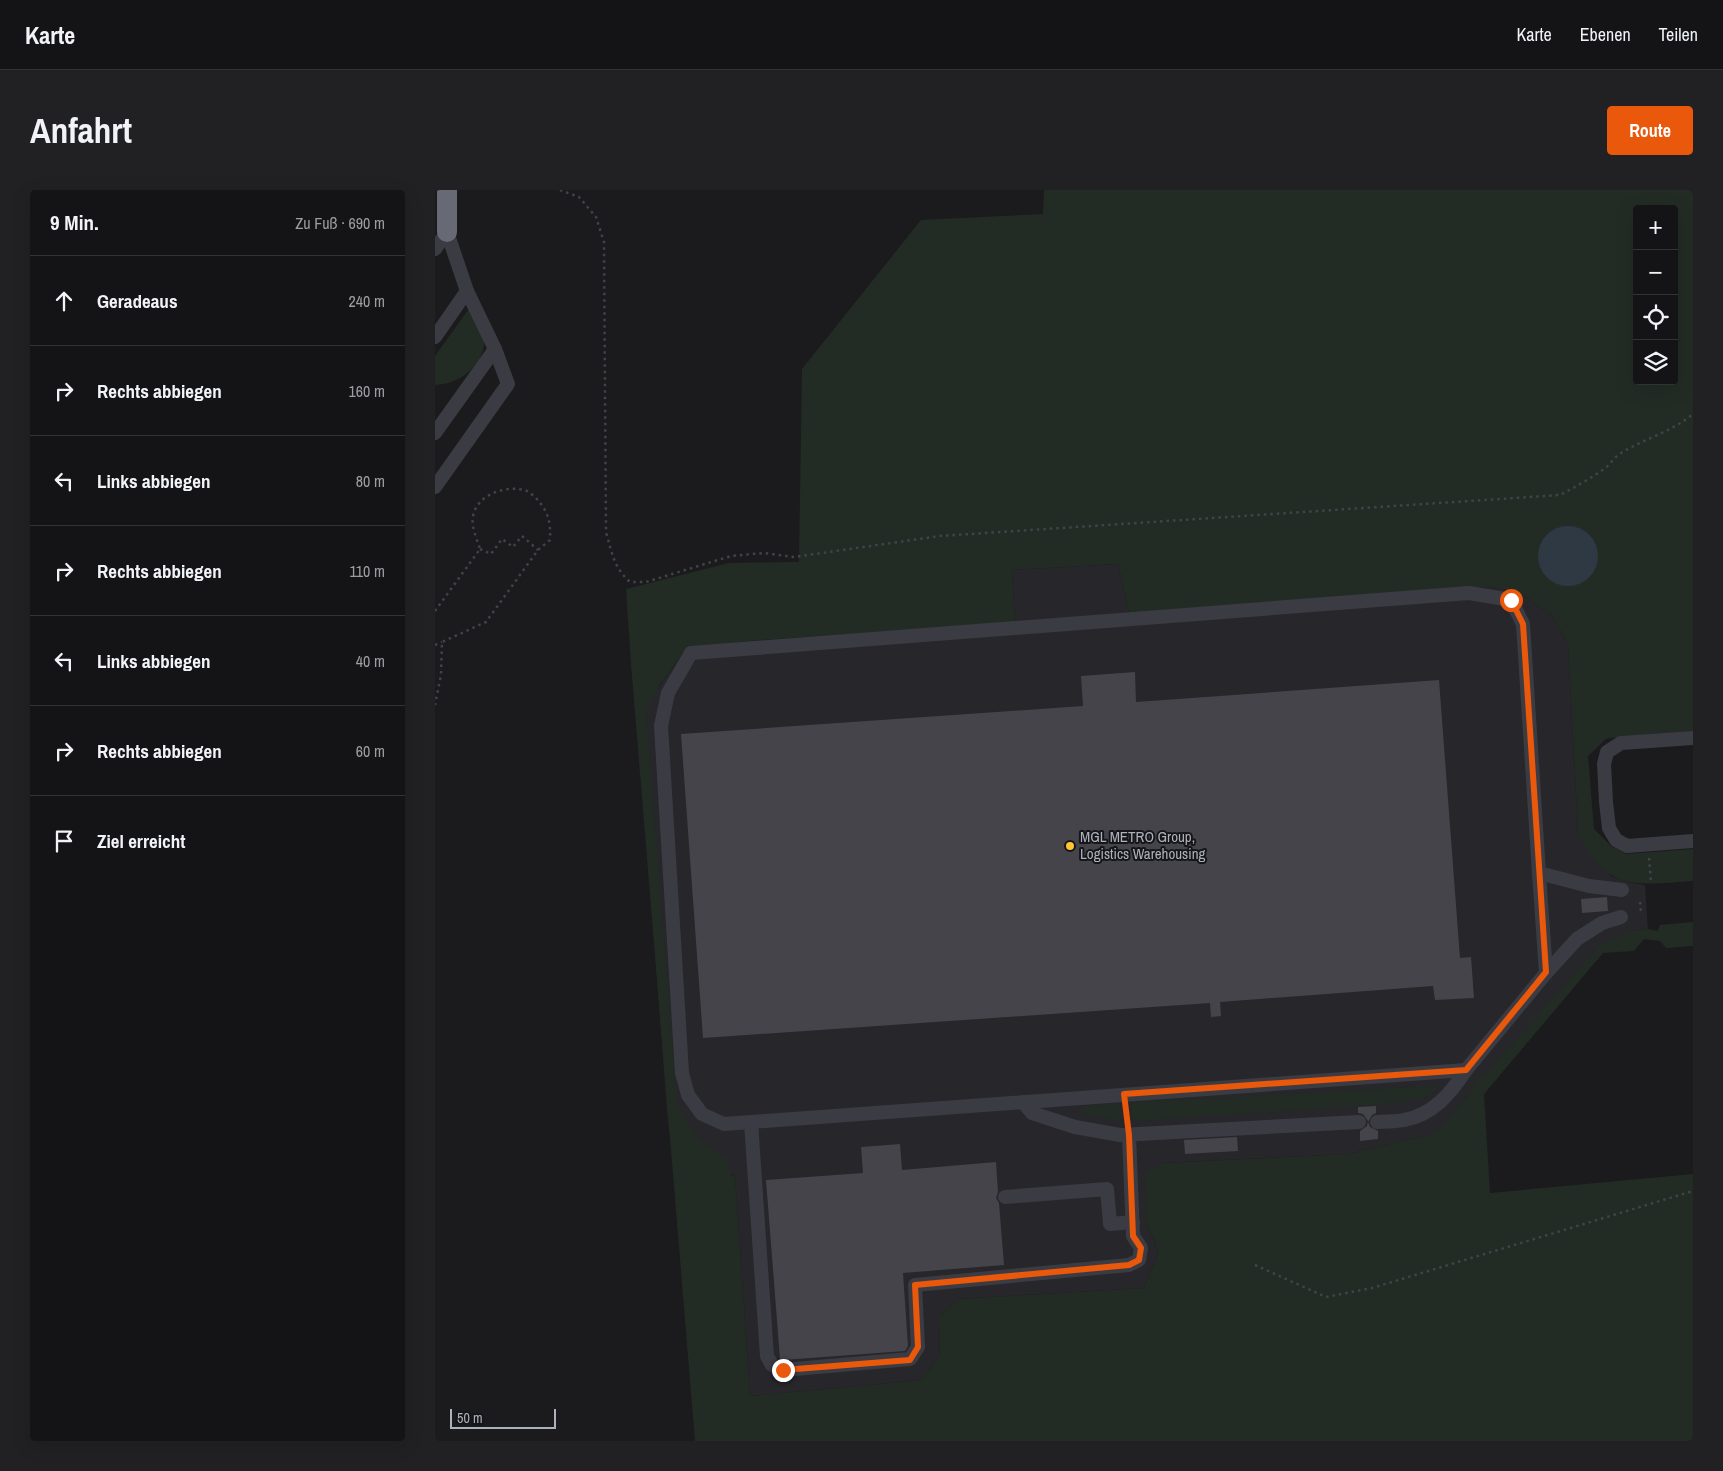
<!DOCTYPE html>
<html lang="de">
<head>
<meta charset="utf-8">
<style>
	:root { --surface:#141416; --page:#212123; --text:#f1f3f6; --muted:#9d9ea1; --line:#333335; --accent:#ea580c }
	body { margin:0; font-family:"Archivo Narrow",sans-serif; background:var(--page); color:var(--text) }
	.controls { position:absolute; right:15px; top:15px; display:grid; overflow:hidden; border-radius:5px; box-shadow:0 5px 20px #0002 }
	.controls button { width:45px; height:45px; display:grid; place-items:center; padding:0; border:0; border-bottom:1px solid var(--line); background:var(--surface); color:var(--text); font:25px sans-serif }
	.scale { position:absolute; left:15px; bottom:12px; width:106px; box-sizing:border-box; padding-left:5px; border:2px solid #acb1bd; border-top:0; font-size:14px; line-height:18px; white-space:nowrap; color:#acb1bd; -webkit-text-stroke:4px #161518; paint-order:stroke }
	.stop { position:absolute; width:15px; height:15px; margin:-11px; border:4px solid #ea580c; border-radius:50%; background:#fff }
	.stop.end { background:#ea580c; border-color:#fff; box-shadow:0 1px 5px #0008 }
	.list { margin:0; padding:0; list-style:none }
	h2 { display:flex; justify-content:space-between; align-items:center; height:65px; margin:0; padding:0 20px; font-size:21px }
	h2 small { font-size:16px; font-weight:400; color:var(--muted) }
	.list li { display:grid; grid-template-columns:32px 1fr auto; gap:15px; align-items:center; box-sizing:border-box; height:90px; padding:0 20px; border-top:1px solid var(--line) }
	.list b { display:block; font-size:19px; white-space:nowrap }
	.list em { font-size:16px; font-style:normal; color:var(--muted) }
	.icon { flex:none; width:28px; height:28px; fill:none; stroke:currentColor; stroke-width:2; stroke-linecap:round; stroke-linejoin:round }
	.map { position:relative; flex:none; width:1258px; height:1251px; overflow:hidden; border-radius:5px }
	header { display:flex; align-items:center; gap:30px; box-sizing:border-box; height:70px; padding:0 25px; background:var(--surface); border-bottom:1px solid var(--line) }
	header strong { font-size:24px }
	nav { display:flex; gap:28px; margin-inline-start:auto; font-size:18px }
	.intro { display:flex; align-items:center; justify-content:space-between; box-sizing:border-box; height:120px; padding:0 30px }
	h1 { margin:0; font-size:35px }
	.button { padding:12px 22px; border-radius:5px; background:var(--accent); color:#fff; font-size:18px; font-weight:700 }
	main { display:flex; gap:30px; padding:0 30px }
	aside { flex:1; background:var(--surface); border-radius:5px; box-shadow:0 5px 20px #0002 }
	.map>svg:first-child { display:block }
</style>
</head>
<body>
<header>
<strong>Karte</strong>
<nav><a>Karte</a><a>Ebenen</a><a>Teilen</a></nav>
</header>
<div class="intro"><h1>Anfahrt</h1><a class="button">Route</a></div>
<main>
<aside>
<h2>9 Min.<small>Zu Fuß · 690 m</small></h2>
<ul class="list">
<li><svg class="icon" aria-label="ahead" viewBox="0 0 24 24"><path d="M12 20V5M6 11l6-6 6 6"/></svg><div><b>Geradeaus</b></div><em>240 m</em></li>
<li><svg class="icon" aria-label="right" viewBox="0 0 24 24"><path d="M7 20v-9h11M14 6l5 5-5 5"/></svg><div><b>Rechts abbiegen</b></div><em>160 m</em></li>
<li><svg class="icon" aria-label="left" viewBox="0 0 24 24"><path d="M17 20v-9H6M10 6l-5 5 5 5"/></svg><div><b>Links abbiegen</b></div><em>80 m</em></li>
<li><svg class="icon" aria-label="right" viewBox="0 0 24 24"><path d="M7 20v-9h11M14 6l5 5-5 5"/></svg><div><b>Rechts abbiegen</b></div><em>110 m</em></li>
<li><svg class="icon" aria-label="left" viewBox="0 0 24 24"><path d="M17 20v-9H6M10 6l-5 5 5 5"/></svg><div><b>Links abbiegen</b></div><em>40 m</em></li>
<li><svg class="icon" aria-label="right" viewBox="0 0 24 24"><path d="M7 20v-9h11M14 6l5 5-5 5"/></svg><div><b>Rechts abbiegen</b></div><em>60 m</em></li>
<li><svg class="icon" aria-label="arrive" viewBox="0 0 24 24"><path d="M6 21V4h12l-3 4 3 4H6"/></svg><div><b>Ziel erreicht</b></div></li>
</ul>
</aside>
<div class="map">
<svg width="1258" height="1251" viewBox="0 0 1258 1251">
	<rect width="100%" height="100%" fill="#1b1b1d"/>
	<path fill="#27262a" d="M 683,374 L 694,423 L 1055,397 L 1083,402 L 1117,425 L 1133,454 L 1143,641 L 1162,673 L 1176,686 L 1193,692 L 1210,695 L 1213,739 L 1197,741 L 1157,765 L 1001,943 L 914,964 L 727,973 L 710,1033 L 719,1049 L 723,1063 L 709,1098 L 523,1109 L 504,1128 L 505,1163 L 487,1190 L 315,1206 L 300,986 L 236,958 L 232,920 L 202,527 L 251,459 L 313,451 L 580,433 L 577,380 Z"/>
	<g fill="#222c24" fill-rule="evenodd">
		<path d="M 609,0 L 1258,0 L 1258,541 L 1190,546 L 1171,549 L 1153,566 L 1159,639 L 1176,656 L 1191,664 L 1258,659 L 1258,691 C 1202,695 1168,702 1143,641 L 1133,454 L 1117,425 L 1083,402 L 1055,397 L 694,423 L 683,374 L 577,380 L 580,433 L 313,451 L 251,459 L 224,496 L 211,522 L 242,912 C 257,942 263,951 293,969 L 296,985 L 300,986 L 315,1206 L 487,1190 L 505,1163 L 504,1128 L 523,1109 L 709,1098 L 723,1063 L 719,1049 L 710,1033 L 711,983 L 727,973 L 914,964 L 1000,943 L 1036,903 L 1043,886 L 1048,887 L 1166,754 L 1197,741 L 1213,739 L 1223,741 L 1225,735 L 1258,732 L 1258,756 L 1231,758 L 1225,751 L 1209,749 L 1199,761 L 1168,763 L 1049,904 L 1055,1003 L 1258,984 L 1258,1251 L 260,1251 L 196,474 L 191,399 L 294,373 L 364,372 L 367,179 L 486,30 L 608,24 ZM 1202,19 L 1239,19 L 1239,191 L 1202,191 Z"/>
		<path d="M 33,120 L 39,121 C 42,130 48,141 49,151 C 50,169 32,187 16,192 C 11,194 5,194 0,195 L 0,166 Z"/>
		<path d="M 1004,896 C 998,909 975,911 962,913 L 701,931 C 695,927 695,920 697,914 L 699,912 Z"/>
		<path d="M 681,913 L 686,918 L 686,929 L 682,930 L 649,924 L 647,922 L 647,918 L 650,916 Z"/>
	</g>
	<circle fill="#2f3943" cx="1133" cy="366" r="30"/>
	<g fill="#44444a">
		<path d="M 700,482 L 701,512 L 1004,490 L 1025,768 L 1036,767 L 1039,808 L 1000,810 L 998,796 L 785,812 L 786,826 L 776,827 L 775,813 L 268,848 L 246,544 L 648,516 L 646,486 Z"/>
		<path d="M 1172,707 L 1173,721 L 1147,723 L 1146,709 Z"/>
		<path d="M 941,916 L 941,923 L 937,925 L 933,932 L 935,937 L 943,941 L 943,949 L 925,951 L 925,941 L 932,936 L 933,931 L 928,924 L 923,923 L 923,917 Z"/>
		<path d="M 802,947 L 803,961 L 750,964 L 749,950 Z"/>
		<path d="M 465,954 L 467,980 L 561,972 L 563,1002 L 561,1008 L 564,1013 L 569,1075 L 468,1083 L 473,1156 L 470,1161 L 348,1170 L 345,1169 L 331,990 L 428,983 L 426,957 Z"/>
	</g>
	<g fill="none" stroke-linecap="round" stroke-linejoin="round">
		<g stroke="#41434a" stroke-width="2.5" stroke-dasharray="2.5 4" stroke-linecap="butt">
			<path d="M 125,0 L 144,7 L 161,27 L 169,52 L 171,342 C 177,363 179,378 195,392 L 211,392 L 296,366 L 329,363 L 359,367 L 505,346 L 1125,305 C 1140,297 1155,289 1169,279 C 1175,275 1179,267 1186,263 C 1209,249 1236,242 1258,224"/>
			<path d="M 45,359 L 56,364 L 67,349 L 78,357 L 87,346 L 103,360"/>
			<path d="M 0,421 L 45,359 C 42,349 36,337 38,326 C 42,304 73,294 92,301 C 95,302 98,306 101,308 C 113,321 116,332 115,350 L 103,360 L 51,432 L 7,452 L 6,485 L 0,515"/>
			<path d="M 0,455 L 7,452"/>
			<path d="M 1214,668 L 1216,692"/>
			<path d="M 1205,712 L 1206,723"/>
			<path d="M 691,918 L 692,930"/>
			<path d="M 820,1075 L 891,1107 L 937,1098 L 1258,1001"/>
		</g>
		<g stroke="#3b3c43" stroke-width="14">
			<path d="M 0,59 L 12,42"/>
			<path d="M 0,147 L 32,101 L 12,42"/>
			<path d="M 0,243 L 60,159"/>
			<path d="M 0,297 L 73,194 L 60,159 L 32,101"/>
			<path d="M 1258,548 L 1186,553 L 1172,562 L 1169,574 L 1171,612 L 1174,638 L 1181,650 L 1192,656 L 1258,651"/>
			<path d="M 1104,683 L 1111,783"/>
			<path d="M 1186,727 L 1167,733 L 1142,749 L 1111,783 L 1031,880 L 289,934 L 267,924 L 253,905 L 247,883 L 226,536 L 233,503 L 256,463 L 1034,403 L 1076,410 L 1088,434 L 1104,683 L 1154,696 L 1187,700"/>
			<path d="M 588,912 L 597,923 L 640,937 L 685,945 L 924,932"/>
			<path d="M 316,932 L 332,1166 L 337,1175 L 348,1180 L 475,1169 L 483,1157 L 480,1095 L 694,1075 L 704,1070 L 706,1058 L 698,1046 L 694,945"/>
			<path d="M 942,932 C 951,931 961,932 969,930 C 998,925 1016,903 1031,880"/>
			<path d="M 570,1007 L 672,999 L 675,1034 L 698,1032"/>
		</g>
		<path stroke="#676a74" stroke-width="20" d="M 12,0 L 12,42"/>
	</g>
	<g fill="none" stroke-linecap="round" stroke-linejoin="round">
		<path stroke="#ea580c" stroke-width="6" d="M 348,1180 L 475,1170 L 483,1157 L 480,1095 L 694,1075 L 704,1070 L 706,1058 L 698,1046 L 694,945 L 689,904 L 1031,880 L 1111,782 L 1088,434 L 1076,410"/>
	</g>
	<circle fill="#fec632" stroke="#161518" stroke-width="2" cx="635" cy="656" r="5"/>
	<g text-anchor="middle" stroke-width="4" stroke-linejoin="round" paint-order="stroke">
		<g font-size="15" fill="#acb1bd" stroke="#161518" text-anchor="start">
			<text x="645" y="652">MGL METRO Group,<tspan x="645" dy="17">Logistics Warehousing</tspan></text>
		</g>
	</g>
</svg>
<div class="controls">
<button>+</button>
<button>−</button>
<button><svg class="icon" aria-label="locate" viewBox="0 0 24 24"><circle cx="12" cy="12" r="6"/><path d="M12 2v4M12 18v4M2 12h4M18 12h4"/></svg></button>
<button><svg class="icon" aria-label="layers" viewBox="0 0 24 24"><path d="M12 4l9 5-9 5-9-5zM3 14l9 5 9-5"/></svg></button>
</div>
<div class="scale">50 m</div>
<div class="stop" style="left:1076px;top:410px"></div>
<div class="stop end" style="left:348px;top:1180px"></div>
</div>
</main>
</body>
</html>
